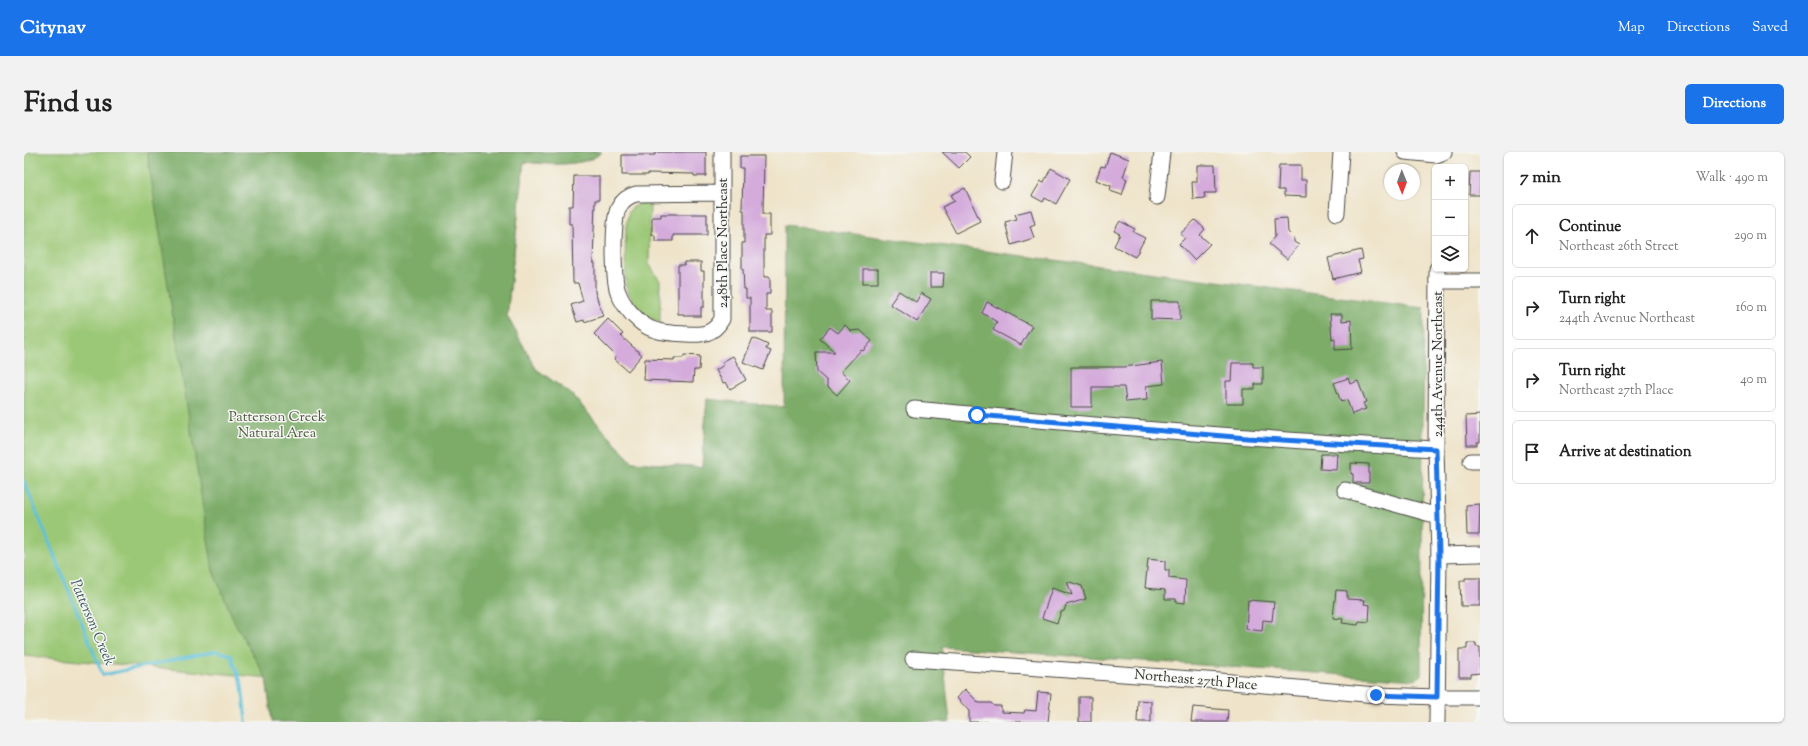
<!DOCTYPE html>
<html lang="en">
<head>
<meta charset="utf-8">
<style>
	:root { --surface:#fff; --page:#f2f2f2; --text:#222; --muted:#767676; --line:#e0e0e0; --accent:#1a73e8 }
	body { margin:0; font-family:"Sorts Mill Goudy",serif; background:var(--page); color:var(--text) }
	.controls { position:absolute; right:12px; top:12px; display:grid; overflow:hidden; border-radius:6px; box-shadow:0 1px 3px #0004 }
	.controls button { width:36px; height:36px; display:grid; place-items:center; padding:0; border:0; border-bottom:1px solid var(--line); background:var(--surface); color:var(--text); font:20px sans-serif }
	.compass { position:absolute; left:1360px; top:12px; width:36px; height:36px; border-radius:50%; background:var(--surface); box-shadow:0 1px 3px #0004; rotate:179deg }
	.stop { position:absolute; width:12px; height:12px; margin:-9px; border:3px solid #1a73e8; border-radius:50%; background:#fff }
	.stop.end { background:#1a73e8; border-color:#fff; box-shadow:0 1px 4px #0008 }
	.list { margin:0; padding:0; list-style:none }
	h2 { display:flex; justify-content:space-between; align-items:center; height:52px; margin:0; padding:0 16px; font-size:17px }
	h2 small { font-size:13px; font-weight:400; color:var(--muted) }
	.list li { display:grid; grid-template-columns:26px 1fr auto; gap:12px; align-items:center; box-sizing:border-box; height:64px; margin:0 8px 8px; padding:0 8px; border:1px solid var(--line); border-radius:6px }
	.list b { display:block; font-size:15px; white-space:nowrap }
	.list p { margin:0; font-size:13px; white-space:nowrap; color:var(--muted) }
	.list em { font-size:13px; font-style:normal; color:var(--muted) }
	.icon { flex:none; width:22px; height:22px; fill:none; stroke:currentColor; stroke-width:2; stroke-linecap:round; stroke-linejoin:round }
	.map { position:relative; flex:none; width:1456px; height:570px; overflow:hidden; border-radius:6px }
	header { display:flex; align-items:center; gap:24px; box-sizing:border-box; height:56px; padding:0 20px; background:var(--accent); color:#fff }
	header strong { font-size:19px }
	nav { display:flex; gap:22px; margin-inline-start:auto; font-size:14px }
	.intro { display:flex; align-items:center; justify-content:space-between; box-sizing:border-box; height:96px; padding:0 24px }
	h1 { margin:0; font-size:28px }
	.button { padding:10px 18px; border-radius:6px; background:var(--accent); color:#fff; font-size:14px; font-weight:700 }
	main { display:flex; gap:24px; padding:0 24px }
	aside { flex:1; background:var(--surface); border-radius:6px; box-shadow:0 1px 3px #0004 }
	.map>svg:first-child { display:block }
</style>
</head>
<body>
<header>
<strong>Citynav</strong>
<nav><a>Map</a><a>Directions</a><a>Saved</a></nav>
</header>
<div class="intro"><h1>Find us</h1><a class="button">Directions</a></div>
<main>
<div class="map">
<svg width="1456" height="570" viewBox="0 0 1456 570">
	<rect width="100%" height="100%" fill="#f6f6f2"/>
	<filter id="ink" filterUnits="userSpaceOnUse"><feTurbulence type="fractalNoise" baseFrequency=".025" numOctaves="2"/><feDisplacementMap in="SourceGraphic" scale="8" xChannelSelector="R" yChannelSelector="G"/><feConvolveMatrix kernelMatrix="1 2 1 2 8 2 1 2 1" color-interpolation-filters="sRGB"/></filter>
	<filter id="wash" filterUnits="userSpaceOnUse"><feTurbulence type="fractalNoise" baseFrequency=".012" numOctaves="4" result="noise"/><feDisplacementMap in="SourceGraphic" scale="16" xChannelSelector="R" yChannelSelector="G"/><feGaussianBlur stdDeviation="0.9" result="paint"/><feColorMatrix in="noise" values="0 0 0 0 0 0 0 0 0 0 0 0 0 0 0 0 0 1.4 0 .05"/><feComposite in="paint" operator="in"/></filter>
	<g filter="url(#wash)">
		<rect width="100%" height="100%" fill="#efe4ca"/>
		<g fill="#9bc876" stroke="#637a50">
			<path d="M 0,0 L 578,0 C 561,16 522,12 500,10 L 483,164 L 512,217 L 547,242 L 608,310 L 678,315 L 683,247 L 740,570 L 0,504 Z"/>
			<path d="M 626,50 L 625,112 L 636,129 L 636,171 C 618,163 610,153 602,135 C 602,121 599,67 606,58 C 610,53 619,51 626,50 Z"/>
		</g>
		<path fill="#7cac67" stroke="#546c49" d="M 123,0 L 578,0 C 561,16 522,12 500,10 L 483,164 L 512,217 L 547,242 L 608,310 L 678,315 L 683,247 L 760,255 L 761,73 L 1400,156 L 1397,523 L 1392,528 L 918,495 L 926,570 L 248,570 L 242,526 L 210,469 L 189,419 Z"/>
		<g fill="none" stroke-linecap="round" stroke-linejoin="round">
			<path stroke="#5cc0db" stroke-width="3" d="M 0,329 L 79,523 L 192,499 L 207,503 L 218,533 L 222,570"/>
		</g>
		<g id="blocks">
			<g fill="#d4abdb">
				<path d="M 631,0 L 682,0 L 682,24 L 670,24 L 670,22 L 624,21 L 624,23 L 598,23 L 598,3 L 631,3 Z"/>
				<path d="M 918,0 L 941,0 L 946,5 L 935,16 Z"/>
				<path d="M 1086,0 L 1105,7 L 1099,25 L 1103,27 L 1098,43 L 1086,39 L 1087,34 L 1072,28 L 1077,14 L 1081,15 Z"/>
				<path d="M 716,4 L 740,4 L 739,62 L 746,62 L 746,83 L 740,83 L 740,125 L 746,125 L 746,142 L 742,142 L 742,159 L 748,159 L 748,180 L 726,180 L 726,146 L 722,146 L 722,137 L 720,137 L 719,117 L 718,117 L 718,91 L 720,91 L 720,58 L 718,58 L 719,16 L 716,16 Z"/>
				<path d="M 1173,13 L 1191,13 L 1192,41 L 1180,41 L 1181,46 L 1169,47 L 1168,30 L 1173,30 Z"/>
				<path d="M 1255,13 L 1277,13 L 1277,28 L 1282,28 L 1282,45 L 1260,44 L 1260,38 L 1254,38 Z"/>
				<path d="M 1027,16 L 1046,27 L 1032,52 L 1021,46 L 1019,50 L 1008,44 L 1017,29 L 1020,30 Z"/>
				<path d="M 1446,20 L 1456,20 L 1456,43 L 1445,43 Z"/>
				<path d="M 550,24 L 575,24 L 575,48 L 571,48 L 569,111 L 571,111 L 571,140 L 579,164 L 560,170 L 560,168 L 553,170 L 547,153 L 559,149 L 554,131 L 549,131 L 548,72 L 545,72 L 545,54 L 549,54 Z"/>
				<path d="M 941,36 L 956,69 L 932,81 L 918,55 L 931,49 L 927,43 Z"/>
				<path d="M 1007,58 L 1011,72 L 1006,74 L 1010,86 L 987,93 L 981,70 L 993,67 L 991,62 Z"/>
				<path d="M 637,62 L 683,62 L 683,83 L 649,83 L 649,89 L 631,89 L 631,83 L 628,83 L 628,65 L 637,65 Z"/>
				<path d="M 1263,66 L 1264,80 L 1270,86 L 1270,90 L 1275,93 L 1263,107 L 1245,92 L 1251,84 L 1250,67 Z"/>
				<path d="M 1171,68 L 1181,77 L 1176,83 L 1186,92 L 1170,108 L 1155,92 L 1161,86 L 1156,82 Z"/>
				<path d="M 1096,69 L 1111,77 L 1109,80 L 1121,86 L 1111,105 L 1090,94 L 1096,82 L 1090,79 Z"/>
				<path d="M 1337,98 L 1339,107 L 1334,108 L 1337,120 L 1309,127 L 1304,106 Z"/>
				<path d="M 660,110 L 677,110 L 677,119 L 680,119 L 680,155 L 677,155 L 677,164 L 660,164 L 660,162 L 654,162 L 654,113 L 660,113 Z"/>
				<rect x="839" y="117" width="15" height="14"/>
				<path d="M 906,121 L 920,121 L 919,135 L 906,135 Z"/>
				<path d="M 875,139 L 892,150 L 897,141 L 907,147 L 893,170 L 866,152 Z"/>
				<path d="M 1127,149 L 1156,149 L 1156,168 L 1127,167 Z"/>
				<path d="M 963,150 L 1008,174 L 997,193 L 969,178 L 973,170 L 958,161 Z"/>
				<path d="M 1306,162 L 1318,162 L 1318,169 L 1327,168 L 1328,197 L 1311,198 L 1311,186 L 1308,187 Z"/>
				<path d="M 584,167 L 599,182 L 597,184 L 618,203 L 604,219 L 590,207 L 592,204 L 570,182 Z"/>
				<path d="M 821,173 L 827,179 L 836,178 L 848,189 L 839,199 L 837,198 L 817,220 L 826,228 L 813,243 L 803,234 L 803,229 L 793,220 L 792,200 L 811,200 L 796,187 L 806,175 L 814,181 Z"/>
				<path d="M 729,186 L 744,193 L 742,197 L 747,199 L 739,218 L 719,210 Z"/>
				<path d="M 660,203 L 676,204 L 675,218 L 670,218 L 669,230 L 620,228 L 621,207 L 650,208 L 650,206 L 659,206 Z"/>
				<path d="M 709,204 L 722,228 L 706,237 L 702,230 L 699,231 L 692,218 L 700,213 L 698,210 Z"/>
				<path d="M 1138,210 L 1140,232 L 1122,234 L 1123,248 L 1102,250 L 1100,235 L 1068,235 L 1068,255 L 1047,255 L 1047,215 L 1099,215 Z"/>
				<path d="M 1208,211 L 1229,211 L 1229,215 L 1239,215 L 1239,232 L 1231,232 L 1231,237 L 1219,237 L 1219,252 L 1202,252 L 1202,229 L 1207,229 Z"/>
				<path d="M 1324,226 L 1326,232 L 1334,229 L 1342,250 L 1339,251 L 1342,257 L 1328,262 L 1323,248 L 1317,250 L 1310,231 Z"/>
				<path d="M 1456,263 L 1456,290 L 1453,290 L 1453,293 L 1443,293 L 1442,264 Z"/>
				<path d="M 1297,302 L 1313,302 L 1312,318 L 1296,317 Z"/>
				<path d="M 1327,311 L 1345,312 L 1345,331 L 1329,331 L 1329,322 L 1327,322 Z"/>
				<path d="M 1456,352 L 1455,383 L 1443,383 L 1442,353 Z"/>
				<path d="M 1124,407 L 1141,409 L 1141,418 L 1145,418 L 1145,426 L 1162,428 L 1161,451 L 1152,450 L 1152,447 L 1141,447 L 1141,438 L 1121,436 Z"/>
				<path d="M 1441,426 L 1456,426 L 1456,454 L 1437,454 L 1436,429 L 1441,429 Z"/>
				<path d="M 1043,429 L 1058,434 L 1062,447 L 1042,453 L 1040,459 L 1037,460 L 1033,471 L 1018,466 L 1028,436 L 1048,443 Z"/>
				<path d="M 1312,438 L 1323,439 L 1323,447 L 1341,448 L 1340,452 L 1346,453 L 1345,470 L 1335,469 L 1334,473 L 1318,471 L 1319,467 L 1309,466 Z"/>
				<path d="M 1224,448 L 1250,450 L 1248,469 L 1239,468 L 1238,479 L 1222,477 Z"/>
				<path d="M 1443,491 L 1452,491 L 1452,495 L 1456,495 L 1456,521 L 1447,522 L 1447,525 L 1435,525 L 1435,497 L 1443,497 Z"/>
				<path d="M 941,537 L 955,551 L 967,551 L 970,554 L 977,554 L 977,560 L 1000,561 L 1001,558 L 1012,559 L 1014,540 L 1027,541 L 1024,570 L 945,570 L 945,559 L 933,546 Z"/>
				<rect x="1055" y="545" width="12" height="25"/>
				<path d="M 1114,548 L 1127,549 L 1127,570 L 1113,570 Z"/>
				<path d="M 1169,555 L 1204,558 L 1203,570 L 1167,570 Z"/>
			</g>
		</g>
	</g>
	<g filter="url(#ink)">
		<use href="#blocks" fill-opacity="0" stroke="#484743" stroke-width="1"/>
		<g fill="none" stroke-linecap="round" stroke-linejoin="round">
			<defs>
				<g id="minor">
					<path d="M 1381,0 L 1412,3 L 1420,0"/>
					<path d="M 978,29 L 981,0"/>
					<path d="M 697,41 L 612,42 C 604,44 599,48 595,55 C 588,65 589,127 594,140 C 598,151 606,161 615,169 C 628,181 645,181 662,182 C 678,183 689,183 698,167 L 698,0"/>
					<path d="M 1133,45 L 1138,0"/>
					<path d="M 1313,61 L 1317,0"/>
					<path d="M 1413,117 L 1412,297 L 1415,403 L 1413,570"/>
					<path d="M 1413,129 L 1456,129"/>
					<path d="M 890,257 C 1064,273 1238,288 1412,297"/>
					<path d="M 1447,309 L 1456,309"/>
					<path d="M 1321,338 L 1414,364"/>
					<path d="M 1415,403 L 1456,402"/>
					<path d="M 889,507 L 1196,529 L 1352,543 L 1413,545 L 1456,545"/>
				</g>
			</defs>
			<use href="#minor" stroke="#484743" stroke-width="17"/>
			<use href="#minor" stroke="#fff" stroke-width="15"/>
		</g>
	</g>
	<g fill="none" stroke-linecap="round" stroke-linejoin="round" filter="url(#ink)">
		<path stroke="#1a73e8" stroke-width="5" d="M 953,263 L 1223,286 L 1412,297 L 1415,403 L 1413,545 L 1352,543"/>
	</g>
	<g text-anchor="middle" stroke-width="3" stroke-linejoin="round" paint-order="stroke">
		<g font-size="14" fill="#2b2b2b" stroke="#f6f6f2">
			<text transform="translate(698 91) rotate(-90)" y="5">248th Place Northeast</text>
			<text transform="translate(1413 212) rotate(-90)" y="5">244th Avenue Northeast</text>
			<text transform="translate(1172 527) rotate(5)" y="5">Northeast 27th Place</text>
		</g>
		<g font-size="14" fill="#4d5a42" stroke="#f6f6f2">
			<text x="253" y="269">Patterson Creek<tspan x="253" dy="16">Natural Area</tspan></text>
		</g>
		<g font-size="15" font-style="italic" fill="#3a5860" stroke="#f6f6f2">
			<text transform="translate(69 470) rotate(67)" y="5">Patterson Creek</text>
		</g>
	</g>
</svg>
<div class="controls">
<button>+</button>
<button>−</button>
<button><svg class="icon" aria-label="layers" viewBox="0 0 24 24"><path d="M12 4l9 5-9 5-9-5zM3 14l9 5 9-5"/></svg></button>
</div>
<svg class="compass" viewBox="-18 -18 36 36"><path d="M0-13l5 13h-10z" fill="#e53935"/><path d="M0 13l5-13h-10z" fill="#767676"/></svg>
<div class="stop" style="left:953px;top:263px"></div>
<div class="stop end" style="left:1352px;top:543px"></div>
</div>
<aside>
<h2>7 min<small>Walk · 490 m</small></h2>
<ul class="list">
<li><svg class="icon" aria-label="ahead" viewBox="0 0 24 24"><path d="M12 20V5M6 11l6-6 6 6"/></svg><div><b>Continue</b><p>Northeast 26th Street</p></div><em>290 m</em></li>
<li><svg class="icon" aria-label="right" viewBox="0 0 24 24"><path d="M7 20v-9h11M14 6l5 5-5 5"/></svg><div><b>Turn right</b><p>244th Avenue Northeast</p></div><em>160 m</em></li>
<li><svg class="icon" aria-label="right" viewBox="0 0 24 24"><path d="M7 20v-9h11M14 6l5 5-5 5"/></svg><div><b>Turn right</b><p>Northeast 27th Place</p></div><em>40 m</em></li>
<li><svg class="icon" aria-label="arrive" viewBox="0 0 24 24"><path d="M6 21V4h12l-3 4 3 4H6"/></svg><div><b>Arrive at destination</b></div></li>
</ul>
</aside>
</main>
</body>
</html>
